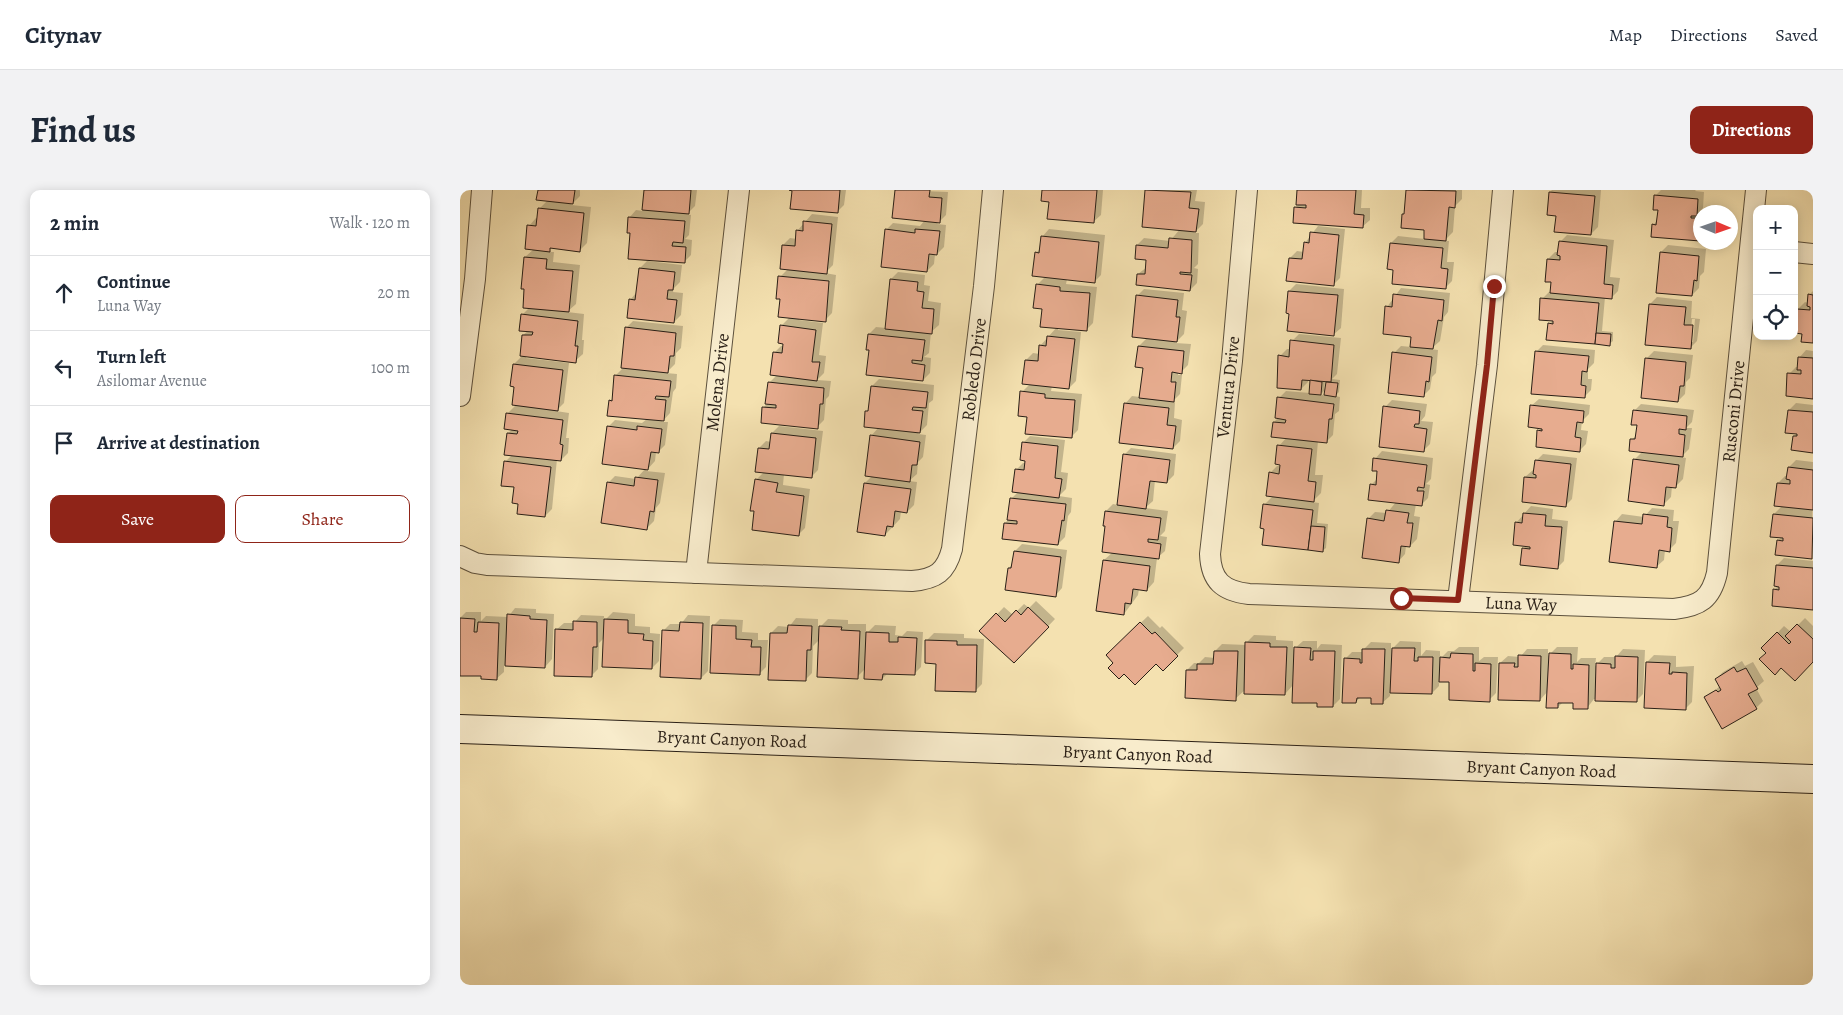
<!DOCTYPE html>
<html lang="en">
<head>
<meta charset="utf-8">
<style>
	:root { --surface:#fff; --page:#f2f2f3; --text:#1f2937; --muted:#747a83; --line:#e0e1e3; --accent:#8f2418 }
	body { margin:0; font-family:Alegreya,serif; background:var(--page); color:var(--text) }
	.controls { position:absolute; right:15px; top:15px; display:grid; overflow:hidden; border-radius:10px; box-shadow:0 2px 12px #0003 }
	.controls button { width:45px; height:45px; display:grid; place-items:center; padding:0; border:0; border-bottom:1px solid var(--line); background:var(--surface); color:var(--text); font:25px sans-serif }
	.compass { position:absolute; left:1233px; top:15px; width:45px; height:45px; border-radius:50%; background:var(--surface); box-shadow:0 2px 12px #0003; rotate:92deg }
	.stop { position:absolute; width:15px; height:15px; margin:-11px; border:4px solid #8f2418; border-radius:50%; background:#fff }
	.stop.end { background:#8f2418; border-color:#fff; box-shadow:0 1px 5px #0008 }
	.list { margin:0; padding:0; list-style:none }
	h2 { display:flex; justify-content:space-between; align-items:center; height:65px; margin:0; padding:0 20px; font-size:21px }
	h2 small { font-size:16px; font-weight:400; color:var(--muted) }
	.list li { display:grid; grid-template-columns:32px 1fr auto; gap:15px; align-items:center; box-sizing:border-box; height:75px; padding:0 20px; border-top:1px solid var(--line) }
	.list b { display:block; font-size:19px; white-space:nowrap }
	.list p { margin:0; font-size:16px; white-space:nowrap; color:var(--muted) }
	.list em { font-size:16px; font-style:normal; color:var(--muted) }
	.actions { display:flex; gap:10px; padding:15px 20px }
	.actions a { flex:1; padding:11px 0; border:1px solid var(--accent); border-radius:10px; text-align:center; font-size:18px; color:var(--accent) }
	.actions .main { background:var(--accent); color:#fff }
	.icon { flex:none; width:28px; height:28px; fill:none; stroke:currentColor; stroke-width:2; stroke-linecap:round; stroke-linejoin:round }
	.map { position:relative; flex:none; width:1353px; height:795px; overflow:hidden; border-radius:10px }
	header { display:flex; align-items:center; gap:30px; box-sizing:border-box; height:70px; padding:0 25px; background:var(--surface); border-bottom:1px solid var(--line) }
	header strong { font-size:24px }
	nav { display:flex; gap:28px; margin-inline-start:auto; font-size:18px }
	.intro { display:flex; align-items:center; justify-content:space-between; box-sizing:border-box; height:120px; padding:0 30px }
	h1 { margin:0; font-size:35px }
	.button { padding:12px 22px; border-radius:10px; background:var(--accent); color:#fff; font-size:18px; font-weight:700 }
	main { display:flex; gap:30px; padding:0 30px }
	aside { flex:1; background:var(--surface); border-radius:10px; box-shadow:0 2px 12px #0003 }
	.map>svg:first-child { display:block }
</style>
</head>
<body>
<header>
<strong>Citynav</strong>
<nav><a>Map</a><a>Directions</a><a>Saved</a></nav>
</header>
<div class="intro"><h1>Find us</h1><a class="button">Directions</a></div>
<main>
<aside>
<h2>2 min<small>Walk · 120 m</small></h2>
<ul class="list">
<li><svg class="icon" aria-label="ahead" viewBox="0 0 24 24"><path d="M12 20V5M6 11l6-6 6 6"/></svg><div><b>Continue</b><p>Luna Way</p></div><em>20 m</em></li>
<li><svg class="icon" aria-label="left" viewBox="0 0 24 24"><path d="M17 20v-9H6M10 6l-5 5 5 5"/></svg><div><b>Turn left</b><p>Asilomar Avenue</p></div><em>100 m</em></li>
<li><svg class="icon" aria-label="arrive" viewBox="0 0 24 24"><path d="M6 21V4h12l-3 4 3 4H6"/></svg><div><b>Arrive at destination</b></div></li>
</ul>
<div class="actions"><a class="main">Save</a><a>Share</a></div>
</aside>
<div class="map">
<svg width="1353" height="795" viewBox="0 0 1353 795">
	<rect width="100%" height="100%" fill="#f4e1b0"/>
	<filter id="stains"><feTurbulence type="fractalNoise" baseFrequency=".004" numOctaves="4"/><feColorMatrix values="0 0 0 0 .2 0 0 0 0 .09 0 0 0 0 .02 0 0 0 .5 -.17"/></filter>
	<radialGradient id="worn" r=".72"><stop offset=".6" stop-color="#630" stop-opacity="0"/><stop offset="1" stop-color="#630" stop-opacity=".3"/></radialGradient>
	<g fill="#0003" fill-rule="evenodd">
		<path d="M 79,0 L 120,0 L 120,6 L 111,15 L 131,17 L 127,53 L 120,60 L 92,57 L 88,62 L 94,62 L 93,72 L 120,75 L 116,114 L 107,122 L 124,124 L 122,150 L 124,150 L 123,164 L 115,171 L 67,166 L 66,168 L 109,173 L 104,213 L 96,221 L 109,223 L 106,248 L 109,248 L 108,263 L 101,270 L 97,269 L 92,319 L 85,326 L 60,313 L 45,272 L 53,264 L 48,243 L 53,239 L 47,224 L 56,215 L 54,174 L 63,165 L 63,145 L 68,141 L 62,125 L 70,117 L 65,67 L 74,59 L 69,36 L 76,28 L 78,29 L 79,19 L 88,10 Z"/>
		<path d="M 185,0 L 237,0 L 235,16 L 227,24 L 231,25 L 229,45 L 225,49 L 232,50 L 231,65 L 224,72 L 171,42 L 169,28 L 176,20 L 183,21 Z"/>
		<path d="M 333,0 L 386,0 L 384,15 L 377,22 Z"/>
		<path d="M 437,0 L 488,2 L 486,25 L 477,34 L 486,35 L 484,57 L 477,64 L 475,64 L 474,74 L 467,81 L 426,40 L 433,33 L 460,36 L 465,30 Z"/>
		<path d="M 583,0 L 643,0 L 641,25 L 633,32 L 591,10 Z"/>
		<path d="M 687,0 L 737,0 L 735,11 L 745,12 L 743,34 L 734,43 L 739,43 L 738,74 L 734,78 L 738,79 L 737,93 L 730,100 L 678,84 L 687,77 L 687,69 L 677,55 L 684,48 L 710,51 L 720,39 L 683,36 Z"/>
		<path d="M 839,0 L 902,0 L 901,18 L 910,18 L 910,30 L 902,37 L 835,18 L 839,14 Z"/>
		<path d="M 947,0 L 1002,0 L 1002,9 L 995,16 L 993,42 L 984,51 L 989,51 L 987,72 L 994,72 L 992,91 L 985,98 L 935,79 L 931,53 L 938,46 L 965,49 L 966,39 L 943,25 L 945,22 Z"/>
		<path d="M 1092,0 L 1141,0 L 1138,37 L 1131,44 L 1097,25 L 1090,2 Z"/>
		<path d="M 1201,0 L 1236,0 L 1235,1 L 1244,2 L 1243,18 L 1240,21 L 1252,22 L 1240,22 L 1240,50 L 1192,46 L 1193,35 L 1198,30 L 1199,19 L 1195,6 Z"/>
		<path d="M 352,24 L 378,27 L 373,75 L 365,83 L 376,85 L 372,123 L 365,130 L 339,128 L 339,130 L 363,133 L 359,165 L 366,166 L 364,183 L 357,190 L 371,191 L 369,206 L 366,209 L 364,230 L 357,237 L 303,218 L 307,214 L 309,193 L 317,185 L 314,163 L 321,156 L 324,156 L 321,136 L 330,127 L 322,108 L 320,87 L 328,79 L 323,55 L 330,48 L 337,49 L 337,41 Z"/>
		<path d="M 858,36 L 885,39 L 880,88 L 873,95 L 830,68 L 837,61 L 844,62 L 845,53 Z"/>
		<path d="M 589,39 L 645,45 L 641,85 L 634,92 L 607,89 L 606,94 L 637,97 L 633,133 L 626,140 L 598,137 L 598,140 L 621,142 L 616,191 L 609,198 L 592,196 L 591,201 L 622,204 L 618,240 L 611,247 L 568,225 L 562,202 L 570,194 L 566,170 L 573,163 L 580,164 L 580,156 L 597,137 L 583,118 L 577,95 L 585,87 L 576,63 L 581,58 L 582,47 Z"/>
		<path d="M 1107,45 L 1154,50 L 1150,87 L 1160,88 L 1158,101 L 1151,108 L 1145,107 L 1142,141 L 1153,142 L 1153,151 L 1149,154 L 1089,134 L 1093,130 L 1082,109 L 1089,102 L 1091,102 L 1092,91 L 1088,69 L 1095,62 L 1099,62 L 1100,52 Z"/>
		<path d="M 1208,55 L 1246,59 L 1244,82 L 1240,86 L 1239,98 L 1232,105 L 1201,62 Z"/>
		<path d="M 187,71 L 222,75 L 220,92 L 214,98 L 213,102 L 223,103 L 221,125 L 214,132 L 170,110 L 177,102 L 180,78 Z"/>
		<path d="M 438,82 L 465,85 L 464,95 L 470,96 L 468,111 L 481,113 L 479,135 L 471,142 L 469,163 L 464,167 L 471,168 L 470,183 L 463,190 L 410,159 L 409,144 L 416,137 L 426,138 L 431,89 Z"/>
		<path d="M 836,94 L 884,99 L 881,138 L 873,145 L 829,101 Z"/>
		<path d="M 941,98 L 990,103 L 988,122 L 984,127 L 980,151 L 971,159 L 978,160 L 976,183 L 972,187 L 970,199 L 963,206 L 934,163 L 941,156 L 952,157 L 953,145 L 927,117 Z"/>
		<path d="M 684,99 L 724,103 L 722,120 L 727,121 L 724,144 L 715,153 L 731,154 L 728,175 L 721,182 L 718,182 L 718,185 L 722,185 L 720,204 L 713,211 L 715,212 L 714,228 L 722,230 L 720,251 L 713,258 L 665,214 L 672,206 L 680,207 L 684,177 L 679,156 L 687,148 L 677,106 Z"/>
		<path d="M 1353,101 L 1353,152 L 1343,143 L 1338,119 L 1345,112 L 1348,113 L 1349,105 Z"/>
		<path d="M 1197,107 L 1232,111 L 1231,128 L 1240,129 L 1237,151 L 1230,158 L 1190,114 ZM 1232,129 L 1235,129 L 1233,152 L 1230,152 Z"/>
		<path d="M 173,131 L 223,136 L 221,158 L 216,163 L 215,174 L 206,183 L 217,184 L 216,198 L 213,202 L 210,223 L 202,232 L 208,232 L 205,255 L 198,262 L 196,262 L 195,271 L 186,281 L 205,283 L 200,313 L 196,318 L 194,331 L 187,338 L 148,293 L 155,286 L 176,289 L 186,278 L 148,237 L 155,230 L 182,233 L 187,229 L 150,211 L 153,208 L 155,186 L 164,177 L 166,138 Z"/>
		<path d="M 839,144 L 881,148 L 877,184 L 872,189 L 880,190 L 879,202 L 875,206 L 880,207 L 879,221 L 875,224 L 873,245 L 866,252 L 858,251 L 855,285 L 863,285 L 861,303 L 852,312 L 859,313 L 857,333 L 868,334 L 866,358 L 862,361 L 805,337 L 804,315 L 813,306 L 810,283 L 817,276 L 821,276 L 819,256 L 827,247 L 814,232 L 819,227 L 819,208 L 826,201 L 850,203 L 852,191 L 848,189 L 848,192 L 841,199 L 820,166 L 827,159 L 831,159 L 832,151 ZM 865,190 L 867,191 L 866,205 L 860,205 L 864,201 Z"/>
		<path d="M 1083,155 L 1135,160 L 1134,173 L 1128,179 L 1128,189 L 1132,189 L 1131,200 L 1124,207 L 1076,162 Z"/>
		<path d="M 1346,160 L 1353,161 L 1353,208 L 1329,184 L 1336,177 L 1338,177 L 1339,168 Z"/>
		<path d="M 1194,161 L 1233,165 L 1230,188 L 1226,192 L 1225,204 L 1218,211 L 1187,168 Z"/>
		<path d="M 419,189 L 474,195 L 473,210 L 469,213 L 467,235 L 458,244 L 466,245 L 463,267 L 458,272 L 457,284 L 449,291 L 457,292 L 454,315 L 447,322 L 441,321 L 440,329 L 425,345 L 405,293 L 412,286 L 411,246 L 419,237 L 407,221 L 410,218 L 412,196 Z"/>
		<path d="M 1079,209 L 1130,215 L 1129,224 L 1122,231 L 1121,240 L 1128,241 L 1126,254 L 1119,261 L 1078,241 L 1082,237 L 1071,216 Z"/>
		<path d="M 932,210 L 967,214 L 965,226 L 961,231 L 973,232 L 970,254 L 963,261 L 925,217 Z"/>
		<path d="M 1336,213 L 1353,215 L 1353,261 L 1334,246 L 1338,242 L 1329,220 Z"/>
		<path d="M 1181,214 L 1234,220 L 1232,232 L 1226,238 L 1232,238 L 1229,259 L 1221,267 L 1226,268 L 1223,289 L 1216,296 L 1212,296 L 1211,307 L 1204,314 L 1174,270 L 1183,261 L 1172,250 L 1177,244 L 1178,234 L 1174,221 Z"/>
		<path d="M 319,236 L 363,241 L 358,280 L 351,287 L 324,284 L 323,295 L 350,299 L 345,338 L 338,345 L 296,290 L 304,282 L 299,258 L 306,251 L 311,252 L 312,243 Z"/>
		<path d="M 570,246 L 605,250 L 601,282 L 608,283 L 606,299 L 599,306 L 612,308 L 611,322 L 608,326 L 605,347 L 598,354 L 545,333 L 548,330 L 551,309 L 558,302 L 556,280 L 563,273 L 566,273 L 563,253 Z"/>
		<path d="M 671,258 L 716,264 L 714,285 L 707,292 L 695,290 L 693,311 L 685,318 L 708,321 L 705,341 L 700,346 L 707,347 L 705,361 L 697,368 L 694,392 L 687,400 L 679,399 L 678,405 L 664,424 L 644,370 L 653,362 L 646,321 L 653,314 L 658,315 L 664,265 Z"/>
		<path d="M 922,261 L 973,268 L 971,289 L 966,294 L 970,295 L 968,308 L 961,315 L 956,314 L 954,326 L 960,327 L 957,349 L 950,356 L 946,356 L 945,364 L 938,372 L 908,329 L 915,322 L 927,323 L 936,312 L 911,295 L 918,288 L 919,280 L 915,269 Z"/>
		<path d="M 1083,264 L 1117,268 L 1112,309 L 1105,316 L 1065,287 L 1073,280 L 1075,280 L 1076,271 Z"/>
		<path d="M 1336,270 L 1353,272 L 1352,368 L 1318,350 L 1322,347 L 1314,324 L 1323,315 L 1318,293 L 1325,286 L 1328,286 L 1329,277 Z"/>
		<path d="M 1071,316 L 1093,319 L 1092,329 L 1108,331 L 1104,371 L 1097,378 L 1063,359 L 1067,355 L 1056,333 Z"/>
		<path d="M 1192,318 L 1214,320 L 1213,331 L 1219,331 L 1216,353 L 1209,360 L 1205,360 L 1204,370 L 1196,377 L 1155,332 L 1162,324 L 1184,327 Z"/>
		<path d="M 562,354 L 607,360 L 602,398 L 595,406 L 549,378 L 553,374 L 555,361 Z"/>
		<path d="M 1324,368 L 1353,371 L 1353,418 L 1314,400 L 1319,395 L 1315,395 L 1317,375 Z"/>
		<path d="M 576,411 L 595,429 L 554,472 L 521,441 L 544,417 L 553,425 L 564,414 L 569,418 Z"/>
		<path d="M 55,418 L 76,419 L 76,423 L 94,424 L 92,469 L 85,477 L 44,475 L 44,482 L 36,489 L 22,485 L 0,484 L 0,428 L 6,422 L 21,422 L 21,431 L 26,426 L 48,427 Z"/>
		<path d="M 153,422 L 175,424 L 175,436 L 190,437 L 190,443 L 200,444 L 199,471 L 192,478 L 145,447 L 139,453 L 138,479 L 131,486 L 96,440 L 104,433 L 114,433 L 121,425 L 144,426 L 144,431 Z"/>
		<path d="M 228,425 L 250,426 L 248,481 L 241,488 L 203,441 L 210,434 L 221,434 Z"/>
		<path d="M 688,426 L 700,438 L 702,436 L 724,458 L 703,479 L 696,472 L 664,482 L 647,465 Z"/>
		<path d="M 336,428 L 358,429 L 358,439 L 368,429 L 388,430 L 388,434 L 406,434 L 406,444 L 415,435 L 436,436 L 435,445 L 442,446 L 447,441 L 463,442 L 461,477 L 454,484 L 428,483 L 422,489 L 405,479 L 397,487 L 360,449 L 353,456 L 352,483 L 345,490 L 311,443 L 318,436 L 329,437 Z"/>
		<path d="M 1345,428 L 1353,436 L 1353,470 L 1303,458 L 1324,436 L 1331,442 Z"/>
		<path d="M 260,429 L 283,430 L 282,442 L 298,443 L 298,450 L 308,450 L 306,477 L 299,484 L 253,436 Z"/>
		<path d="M 474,443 L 504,444 L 504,448 L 524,449 L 522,494 L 515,501 L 477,472 L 467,450 Z"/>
		<path d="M 794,445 L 816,446 L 816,450 L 833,451 L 833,460 L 843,451 L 857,451 L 857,459 L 861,454 L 882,455 L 880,509 L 873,516 L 858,512 L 834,494 L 825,504 L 785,500 L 775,509 L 727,480 L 734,473 L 739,473 L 745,467 L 755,468 L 755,461 L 762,454 L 787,455 L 787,452 Z"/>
		<path d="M 940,451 L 961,452 L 961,466 L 966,460 L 980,461 L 980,469 L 988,461 L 994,461 L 999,457 L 1019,457 L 1019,471 L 1024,467 L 1038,467 L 1036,503 L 1029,510 L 990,491 L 979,491 L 979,496 L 972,503 L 930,502 L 930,506 L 922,513 L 913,507 L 901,506 L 896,512 L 885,469 L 892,462 L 904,462 L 904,459 L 911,452 L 931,453 L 931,460 Z"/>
		<path d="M 1097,457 L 1118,457 L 1117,472 L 1121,468 L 1136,468 L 1135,476 L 1144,467 L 1156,467 L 1163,459 L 1185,460 L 1183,504 L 1176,511 L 1134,509 L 1127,518 L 1115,512 L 1103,512 L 1098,517 L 1088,501 L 1080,510 L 1040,473 L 1048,466 L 1060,467 L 1067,459 L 1088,459 L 1088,466 Z"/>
		<path d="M 1194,465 L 1216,466 L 1216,477 L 1234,476 L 1232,512 L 1225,519 L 1187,472 Z"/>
		<path d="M 1282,471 L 1285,476 L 1293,472 L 1304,491 L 1296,498 L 1303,511 L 1296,518 L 1246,508 L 1260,496 L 1256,489 L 1263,482 Z"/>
	</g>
	<g fill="#e7ac8f" stroke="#291f16">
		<path d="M 78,0 L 115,0 L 113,14 L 76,10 Z"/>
		<path d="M 184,0 L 231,0 L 229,24 L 182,20 Z"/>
		<path d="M 329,0 L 380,0 L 378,23 L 330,19 L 332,1 Z"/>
		<path d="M 435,0 L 470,0 L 469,7 L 482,8 L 480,33 L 432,28 Z"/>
		<path d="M 582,0 L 637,0 L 634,33 L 587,29 L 589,12 L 581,11 Z"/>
		<path d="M 685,0 L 731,2 L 729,18 L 739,19 L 736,42 L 682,37 Z"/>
		<path d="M 837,0 L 896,0 L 894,24 L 904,25 L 903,38 L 833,33 L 834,17 L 846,18 L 846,15 L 836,15 Z"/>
		<path d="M 946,0 L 996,1 L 995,18 L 989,17 L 986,51 L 964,49 L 964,40 L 941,38 L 942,24 L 944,24 Z"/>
		<path d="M 1089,2 L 1135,6 L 1131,45 L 1094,42 L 1096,26 L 1087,25 Z"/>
		<path d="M 1194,5 L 1238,9 L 1237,26 L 1231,26 L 1231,28 L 1240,28 L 1240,51 L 1191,47 L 1192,34 L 1196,35 L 1198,20 L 1193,20 Z"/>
		<path d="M 78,18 L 124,23 L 120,62 L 90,58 L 90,62 L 65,59 L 67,35 L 76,36 Z"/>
		<path d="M 168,27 L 225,31 L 223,53 L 213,52 L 212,56 L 226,57 L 225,73 L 168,69 L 170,43 L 167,43 Z"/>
		<path d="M 343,31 L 372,34 L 367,84 L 320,79 L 322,55 L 335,56 L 336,40 L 343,41 Z"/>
		<path d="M 425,39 L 455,43 L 455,39 L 480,41 L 477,65 L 469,64 L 467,82 L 421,77 Z"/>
		<path d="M 850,42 L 879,45 L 874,96 L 826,91 L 829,68 L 842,69 L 844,52 L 849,53 Z"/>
		<path d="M 581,46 L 639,52 L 635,93 L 572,86 L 575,62 L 579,63 Z"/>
		<path d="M 709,48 L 732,50 L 731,83 L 720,82 L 720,84 L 732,85 L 730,101 L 676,95 L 677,84 L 685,84 L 686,70 L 675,69 L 676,55 L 708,58 Z"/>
		<path d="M 1099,51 L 1147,56 L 1144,94 L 1153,95 L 1152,109 L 1090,103 L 1091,92 L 1085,92 L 1087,69 L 1100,70 L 1100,66 L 1097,65 Z"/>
		<path d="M 930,53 L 983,58 L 981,78 L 988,79 L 986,99 L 932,94 L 933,80 L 927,79 Z"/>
		<path d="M 1200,62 L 1239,66 L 1237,91 L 1234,90 L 1232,106 L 1196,103 Z"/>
		<path d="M 64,67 L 87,69 L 86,79 L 113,81 L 109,122 L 63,118 L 64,99 L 61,99 Z"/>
		<path d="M 179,78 L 215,82 L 213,100 L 208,100 L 207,109 L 217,110 L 214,133 L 167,128 L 169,109 L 175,110 Z"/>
		<path d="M 318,86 L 369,91 L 366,132 L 318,127 L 320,109 L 316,109 Z"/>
		<path d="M 430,89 L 458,92 L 457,101 L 464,102 L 462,118 L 474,119 L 472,144 L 425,139 Z"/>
		<path d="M 576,94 L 600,97 L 600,101 L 630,103 L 627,141 L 580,137 L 582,119 L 573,118 Z"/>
		<path d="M 828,101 L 878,105 L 874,146 L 827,141 L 829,124 L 826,123 Z"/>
		<path d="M 933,104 L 984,110 L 982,131 L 978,130 L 973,159 L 950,157 L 951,147 L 923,144 L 925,116 L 932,117 Z"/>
		<path d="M 1348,104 L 1353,105 L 1353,153 L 1341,152 L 1342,144 L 1335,143 L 1337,119 L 1350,120 L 1350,117 L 1347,116 Z"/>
		<path d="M 676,105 L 718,110 L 716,127 L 720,127 L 717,152 L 672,147 Z"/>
		<path d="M 1080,108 L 1139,113 L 1135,154 L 1086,150 L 1088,133 L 1093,134 L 1093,131 L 1079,130 Z"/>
		<path d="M 1189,114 L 1226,117 L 1224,135 L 1233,135 L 1231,159 L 1185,155 Z"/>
		<path d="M 61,124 L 118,131 L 115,156 L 118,156 L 116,173 L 60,166 L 62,145 L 72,145 L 73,142 L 59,141 Z"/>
		<path d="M 320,135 L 356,140 L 352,172 L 360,172 L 357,191 L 310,185 L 313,162 L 322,163 L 323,154 L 318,153 Z"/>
		<path d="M 165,137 L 216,143 L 214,166 L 210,166 L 208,183 L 161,178 Z"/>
		<path d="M 1136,143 L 1151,144 L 1150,156 L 1135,154 Z"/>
		<path d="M 408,144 L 465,150 L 462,171 L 452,170 L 452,173 L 465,175 L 463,191 L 406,185 L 409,160 L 406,160 Z"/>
		<path d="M 587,146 L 615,149 L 609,199 L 562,194 L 565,170 L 578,171 L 579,155 L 586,156 Z"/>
		<path d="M 830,150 L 874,155 L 871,192 L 842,190 L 841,200 L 817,198 L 818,165 L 829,167 Z"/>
		<path d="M 678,156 L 724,161 L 722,184 L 712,182 L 711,192 L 716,192 L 714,212 L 679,208 L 683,178 L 675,177 Z"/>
		<path d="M 1075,161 L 1129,166 L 1127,182 L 1122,181 L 1121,195 L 1126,196 L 1125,208 L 1071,204 Z"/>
		<path d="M 932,162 L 972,167 L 969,192 L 966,191 L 964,207 L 928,203 Z"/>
		<path d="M 1338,167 L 1353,168 L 1353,209 L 1326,206 L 1327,183 L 1341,184 L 1341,180 L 1337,180 Z"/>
		<path d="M 1185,168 L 1226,172 L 1224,196 L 1220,196 L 1218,212 L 1181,208 Z"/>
		<path d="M 53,174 L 103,180 L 98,221 L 52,215 L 54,197 L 50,196 Z"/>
		<path d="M 154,185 L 211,191 L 209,207 L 196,206 L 195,209 L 206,210 L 204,231 L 147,226 L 149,210 L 152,211 Z"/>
		<path d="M 850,190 L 862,192 L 861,205 L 849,204 Z"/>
		<path d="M 308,192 L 364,198 L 363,214 L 360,214 L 358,239 L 301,233 L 302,217 L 316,218 L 316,215 L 305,214 Z"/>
		<path d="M 866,192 L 878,193 L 876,207 L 864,205 Z"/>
		<path d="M 411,196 L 468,202 L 466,218 L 453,217 L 452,220 L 463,221 L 460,243 L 404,237 L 405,221 L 408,221 Z"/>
		<path d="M 560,201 L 585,204 L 585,208 L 615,210 L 612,248 L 565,244 L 567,227 L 558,226 Z"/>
		<path d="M 817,207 L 874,214 L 872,229 L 869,229 L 867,253 L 811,247 L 813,232 L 825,233 L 826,230 L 815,228 Z"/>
		<path d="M 664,213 L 709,218 L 707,235 L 716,236 L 713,259 L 659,253 Z"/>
		<path d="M 1070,215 L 1124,221 L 1123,233 L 1117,232 L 1115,247 L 1121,248 L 1120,262 L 1076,257 L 1077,240 L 1082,241 L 1082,239 L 1068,237 Z"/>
		<path d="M 923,216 L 960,221 L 959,234 L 955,234 L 954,237 L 967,239 L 964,262 L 919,257 Z"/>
		<path d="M 1173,220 L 1227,226 L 1226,240 L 1219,239 L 1219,244 L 1225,245 L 1223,267 L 1169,261 L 1170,249 L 1175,249 L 1177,235 L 1171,235 Z"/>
		<path d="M 1328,220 L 1353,222 L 1353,263 L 1331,260 L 1333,246 L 1337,246 L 1337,244 L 1325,243 Z"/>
		<path d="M 46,223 L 103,230 L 100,254 L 103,255 L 101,271 L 44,265 L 47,243 L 57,244 L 58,241 L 44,239 Z"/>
		<path d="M 147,236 L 177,240 L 177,236 L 202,239 L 199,263 L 191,262 L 188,280 L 142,274 Z"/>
		<path d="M 311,243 L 356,248 L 352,288 L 295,282 L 298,258 L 309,259 Z"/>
		<path d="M 410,245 L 460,252 L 457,275 L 452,275 L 450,292 L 405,286 Z"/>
		<path d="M 562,252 L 598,256 L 595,288 L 602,289 L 599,308 L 552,302 L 555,279 L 564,280 L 565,271 L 560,270 Z"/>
		<path d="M 817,255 L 852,259 L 848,291 L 856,292 L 854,312 L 806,306 L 809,282 L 819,284 L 820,275 L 815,274 Z"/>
		<path d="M 663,264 L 710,270 L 707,293 L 690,291 L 686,319 L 657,315 Z"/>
		<path d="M 913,268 L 967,275 L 964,298 L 958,297 L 957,301 L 964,301 L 962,316 L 908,310 L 910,294 L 916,295 L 917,281 L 912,281 Z"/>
		<path d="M 1173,269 L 1219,275 L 1216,298 L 1206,297 L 1204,316 L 1168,311 Z"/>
		<path d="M 1075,270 L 1111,274 L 1106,317 L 1062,312 L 1064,287 L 1076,288 L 1076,285 L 1073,284 Z"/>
		<path d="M 44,271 L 91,277 L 85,327 L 57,324 L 58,314 L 52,313 L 54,297 L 41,296 Z"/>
		<path d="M 1328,277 L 1353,280 L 1353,320 L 1314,316 L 1317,293 L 1330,294 L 1330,290 L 1326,289 Z"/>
		<path d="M 175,287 L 198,290 L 194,322 L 190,321 L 187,340 L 141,333 L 147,292 L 174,296 Z"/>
		<path d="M 295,289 L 318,293 L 316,302 L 344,306 L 339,346 L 292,340 L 294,321 L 290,321 Z"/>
		<path d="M 404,293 L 451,299 L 447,323 L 435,321 L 433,337 L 427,336 L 425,346 L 397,342 Z"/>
		<path d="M 550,308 L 606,314 L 604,331 L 602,330 L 598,355 L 542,349 L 544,333 L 557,334 L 557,331 L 547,330 Z"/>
		<path d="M 803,314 L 853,320 L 848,360 L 802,355 L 804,339 L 800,338 Z"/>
		<path d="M 926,320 L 949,323 L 947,333 L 953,333 L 950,357 L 941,356 L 939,373 L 902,368 L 907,328 L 924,331 Z"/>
		<path d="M 645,321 L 701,328 L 698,350 L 688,349 L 688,352 L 701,354 L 699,369 L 642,362 L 645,336 L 643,336 Z"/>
		<path d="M 1063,323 L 1086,325 L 1085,336 L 1102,337 L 1098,379 L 1060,375 L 1062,358 L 1070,359 L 1070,357 L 1053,355 L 1055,332 L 1062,333 Z"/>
		<path d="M 1183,324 L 1208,327 L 1207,337 L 1212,338 L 1210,362 L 1199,360 L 1197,378 L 1149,372 L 1154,331 L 1182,334 Z"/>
		<path d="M 1313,324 L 1353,328 L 1352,369 L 1315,365 L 1317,350 L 1323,351 L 1323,348 L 1310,347 Z"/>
		<path d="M 851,336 L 865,337 L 863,362 L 848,360 Z"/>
		<path d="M 554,361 L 601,367 L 596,407 L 545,400 L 548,378 L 551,378 Z"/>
		<path d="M 643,370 L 690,376 L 687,401 L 673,399 L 671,414 L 665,413 L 664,425 L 636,421 Z"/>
		<path d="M 1316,375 L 1353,378 L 1353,420 L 1312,416 L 1313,399 L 1319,400 L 1319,397 L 1314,396 Z"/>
		<path d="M 568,417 L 589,437 L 554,473 L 519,441 L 536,423 L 545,432 L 556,420 L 561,425 Z"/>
		<path d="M 47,424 L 70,426 L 70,429 L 87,430 L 85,478 L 45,476 Z"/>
		<path d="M 0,428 L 15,429 L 14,442 L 17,442 L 18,432 L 39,433 L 37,490 L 21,489 L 21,486 L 0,486 Z"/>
		<path d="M 144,429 L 168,430 L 168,443 L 184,444 L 183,450 L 193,451 L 192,479 L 142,477 Z"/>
		<path d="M 113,431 L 137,432 L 137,457 L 133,457 L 132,487 L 94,486 L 95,439 L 113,440 Z"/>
		<path d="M 220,432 L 243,433 L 241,489 L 200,487 L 202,440 L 219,441 Z"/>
		<path d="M 680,432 L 692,444 L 695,442 L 718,466 L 703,481 L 696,474 L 675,495 L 664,484 L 659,489 L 648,478 L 653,473 L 646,465 Z"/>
		<path d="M 1337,434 L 1353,449 L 1353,472 L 1335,491 L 1321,478 L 1315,485 L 1299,469 L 1306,463 L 1301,458 L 1317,442 L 1329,454 L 1331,452 L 1325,446 Z"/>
		<path d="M 252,435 L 276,436 L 276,449 L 292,450 L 291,457 L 301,457 L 300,485 L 250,483 Z"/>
		<path d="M 328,435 L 352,436 L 351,460 L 347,460 L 346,491 L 308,490 L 310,443 L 327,443 Z"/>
		<path d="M 359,436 L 382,437 L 381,440 L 400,441 L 398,489 L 357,487 Z"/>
		<path d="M 406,442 L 429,443 L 429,452 L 438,452 L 438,447 L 457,448 L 455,485 L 423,484 L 422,490 L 404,489 Z"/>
		<path d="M 465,450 L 497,451 L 497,455 L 517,455 L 516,502 L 475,501 L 476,474 L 465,473 Z"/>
		<path d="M 785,452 L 810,453 L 810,457 L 827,457 L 825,505 L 784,504 Z"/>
		<path d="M 834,457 L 851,458 L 850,470 L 853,470 L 853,461 L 875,461 L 873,517 L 857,517 L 857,513 L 832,513 Z"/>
		<path d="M 932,458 L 955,458 L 954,471 L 958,471 L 958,467 L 973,467 L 972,504 L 930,503 Z"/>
		<path d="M 902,459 L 925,459 L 923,514 L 911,514 L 911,508 L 897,508 L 896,513 L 882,513 L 884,468 L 900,469 L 900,473 L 902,473 Z"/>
		<path d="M 754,461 L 778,461 L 776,511 L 725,508 L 726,480 L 737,480 L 737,474 L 753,474 Z"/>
		<path d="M 991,463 L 1013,464 L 1013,481 L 1015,481 L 1015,473 L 1031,474 L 1030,512 L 989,510 L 989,492 L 979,492 L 980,467 L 990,468 Z"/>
		<path d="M 1089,463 L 1111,464 L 1111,479 L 1113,479 L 1113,474 L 1129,475 L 1128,519 L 1113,519 L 1113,513 L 1098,513 L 1098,518 L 1086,518 Z"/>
		<path d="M 1058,465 L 1081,466 L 1080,511 L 1038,510 L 1039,473 L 1055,473 L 1054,477 L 1058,477 Z"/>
		<path d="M 1155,466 L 1178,467 L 1177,512 L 1135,511 L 1136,473 L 1151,474 L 1151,478 L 1155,478 Z"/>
		<path d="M 1186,472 L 1210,473 L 1209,484 L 1212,484 L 1212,482 L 1227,483 L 1226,520 L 1184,518 Z"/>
		<path d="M 1274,477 L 1277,482 L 1286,478 L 1298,499 L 1288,504 L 1297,519 L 1262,539 L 1244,507 L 1256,500 L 1258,502 L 1261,500 L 1255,489 Z"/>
	</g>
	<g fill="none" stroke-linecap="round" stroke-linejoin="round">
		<defs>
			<g id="street">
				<path id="s1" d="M 787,0 L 772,171 L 750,364 C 751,391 763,401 789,404 L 1214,419 C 1240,416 1251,409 1257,383 L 1296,0"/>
				<path d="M 1334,62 L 1353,64"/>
				<path d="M 0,206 L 15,89 L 22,0"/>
				<path id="s2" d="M 0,366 L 15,373 L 27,375 L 452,391 C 476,389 486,382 492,359 L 524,96 L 533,0"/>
				<path id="s3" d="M 236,383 L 279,0"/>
				<path d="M 998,410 L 1027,175 L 1043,0"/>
			</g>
			<g id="secondary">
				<path id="s4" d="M 0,539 L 1353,589"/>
			</g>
		</defs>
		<use href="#street" stroke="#5c503c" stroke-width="22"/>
		<use href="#secondary" stroke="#291f16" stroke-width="30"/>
		<use href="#street" stroke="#f8eccc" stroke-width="20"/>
		<use href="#secondary" stroke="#f8eccc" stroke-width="28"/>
	</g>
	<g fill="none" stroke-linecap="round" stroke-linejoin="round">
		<path stroke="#8f2418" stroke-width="6" d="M 941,408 L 998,410 L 1027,175 L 1034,96"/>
	</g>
	<g text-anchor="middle" stroke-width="4.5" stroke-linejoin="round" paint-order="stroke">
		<g font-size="18" fill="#291f16" stroke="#f8eccc">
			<text dy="6" stroke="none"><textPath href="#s2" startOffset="691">Robledo Drive</textPath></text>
			<text dy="6" stroke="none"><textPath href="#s3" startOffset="192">Molena Drive</textPath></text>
			<text transform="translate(768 197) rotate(-84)" y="6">Ventura Drive</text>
			<text dy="6" stroke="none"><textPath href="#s1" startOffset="1078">Rusconi Drive</textPath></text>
			<text dy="6" stroke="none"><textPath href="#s1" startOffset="701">Luna Way</textPath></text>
			<text dy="6" stroke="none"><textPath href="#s4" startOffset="272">Bryant Canyon Road</textPath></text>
			<text dy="6" stroke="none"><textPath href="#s4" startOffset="678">Bryant Canyon Road</textPath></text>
			<text dy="6" stroke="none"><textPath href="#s4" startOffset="1082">Bryant Canyon Road</textPath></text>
		</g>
	</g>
	<rect width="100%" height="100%" filter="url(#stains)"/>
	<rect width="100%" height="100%" fill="url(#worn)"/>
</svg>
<div class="controls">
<button>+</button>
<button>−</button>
<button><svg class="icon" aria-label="locate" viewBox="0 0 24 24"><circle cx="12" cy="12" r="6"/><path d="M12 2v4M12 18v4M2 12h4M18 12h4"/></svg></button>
</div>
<svg class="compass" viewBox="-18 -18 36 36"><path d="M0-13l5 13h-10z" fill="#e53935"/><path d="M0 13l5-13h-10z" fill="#747a83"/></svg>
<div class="stop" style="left:941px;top:408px"></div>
<div class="stop end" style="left:1034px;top:96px"></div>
</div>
</main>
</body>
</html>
